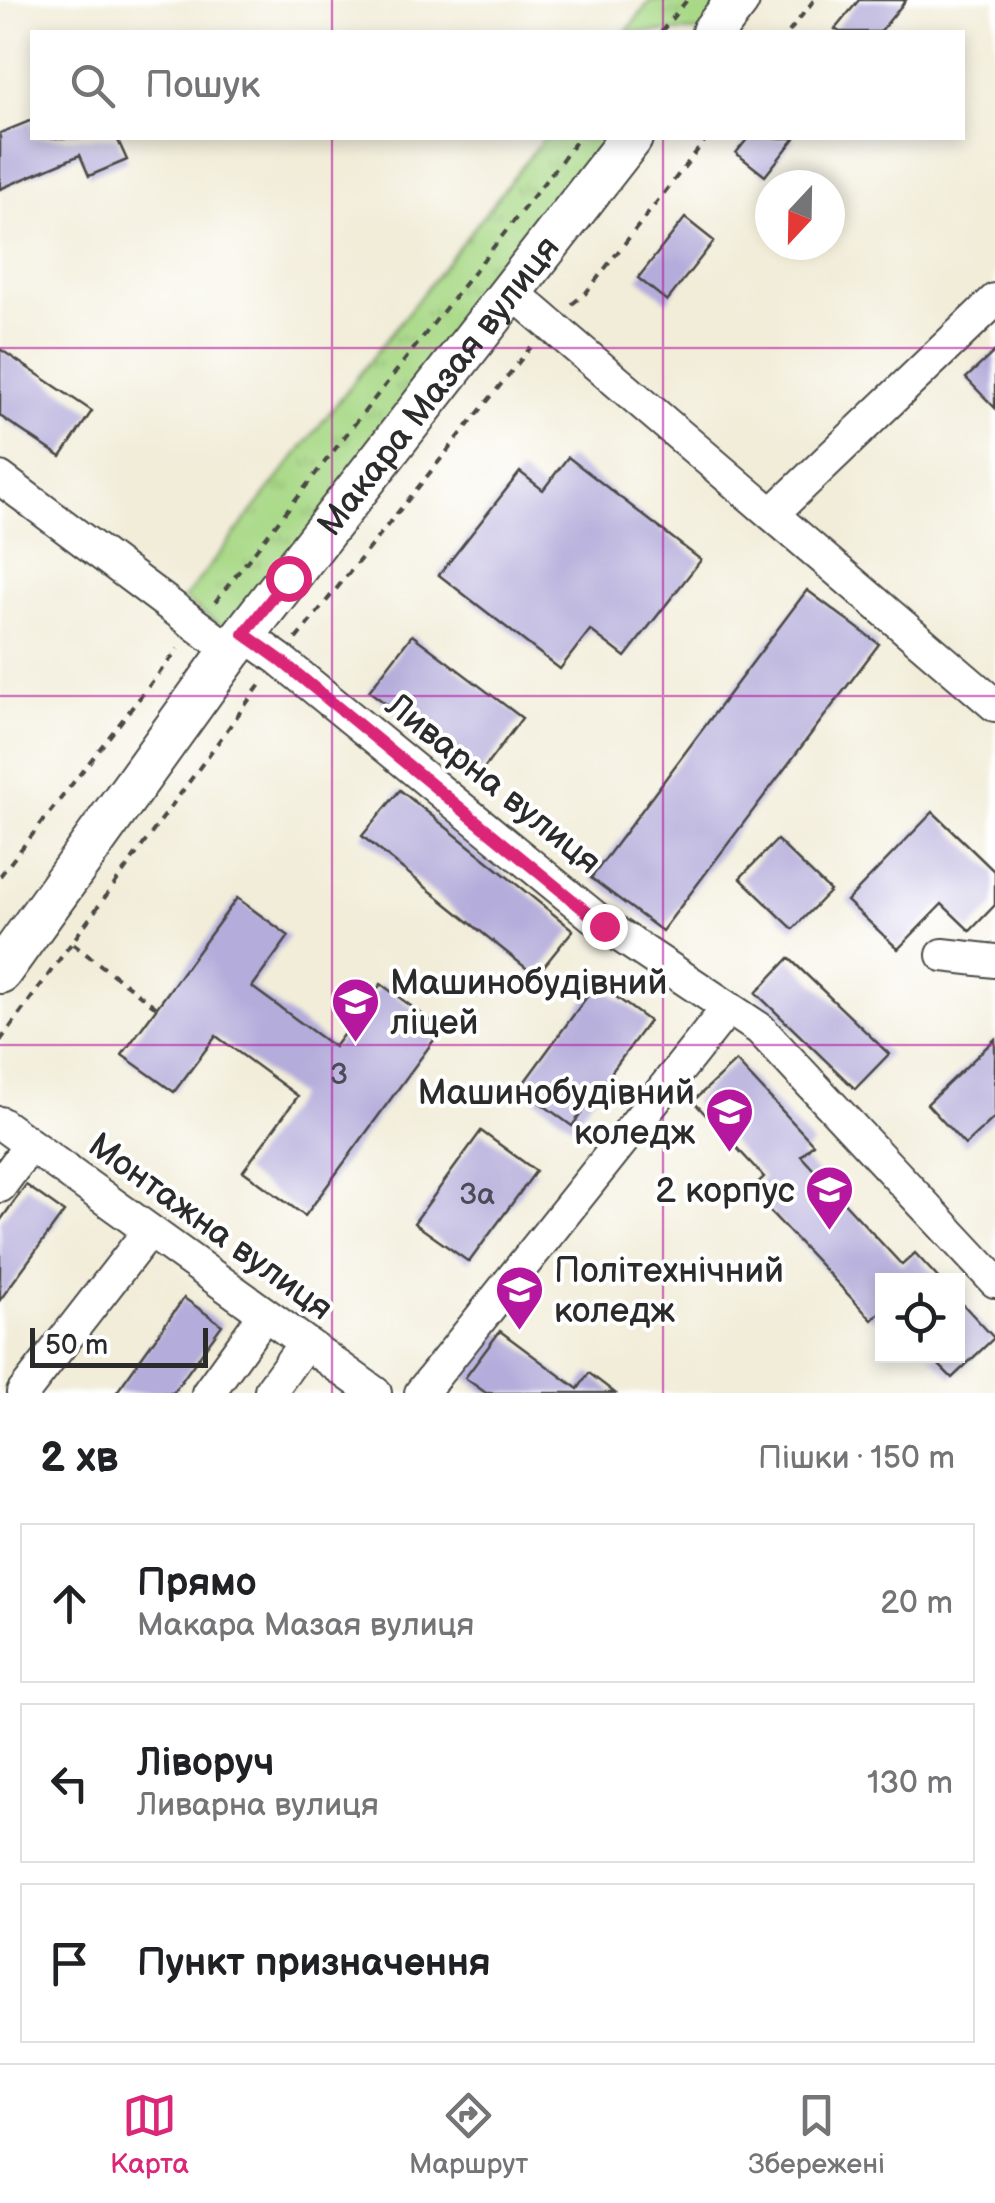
<!DOCTYPE html>
<html lang="uk">
<head>
<meta charset="utf-8">
<style>
	:root { --surface:#fff; --page:#f2f2f2; --text:#202124; --muted:#757577; --line:#e0e0e0; --accent:#db2777 }
	body { margin:0; font-family:"Balsamiq Sans",sans-serif; background:var(--page); color:var(--text) }
	.controls { position:absolute; right:30px; bottom:30px; display:grid; overflow:hidden; border-radius:0px; box-shadow:0 5px 15px #0003 }
	.controls button { width:90px; height:90px; display:grid; place-items:center; padding:0; border:0; border-bottom:2px solid var(--line); background:var(--surface); color:var(--text); font:50px sans-serif }
	.compass { position:absolute; left:755px; top:170px; width:90px; height:90px; border-radius:50%; background:var(--surface); box-shadow:0 5px 15px #0003; rotate:202deg }
	.scale { position:absolute; left:30px; bottom:25px; width:178px; box-sizing:border-box; padding-left:10px; border:5px solid #2b2b2b; border-top:0; font-size:28px; line-height:35px; white-space:nowrap; color:#2b2b2b; -webkit-text-stroke:8px #fff; paint-order:stroke }
	.stop { position:absolute; width:30px; height:30px; margin:-22px; border:8px solid #db2777; border-radius:50%; background:#fff }
	.stop.end { background:#db2777; border-color:#fff; box-shadow:0 2px 10px #0008 }
	.list { margin:0; padding:0; list-style:none }
	h2 { display:flex; justify-content:space-between; align-items:center; height:130px; margin:0; padding:0 40px; font-size:42px }
	h2 small { font-size:32px; font-weight:400; color:var(--muted) }
	.list li { display:grid; grid-template-columns:65px 1fr auto; gap:30px; align-items:center; box-sizing:border-box; height:160px; margin:0 20px 20px; padding:0 20px; border:2px solid var(--line); border-radius:0px }
	.list b { display:block; font-size:38px; white-space:nowrap }
	.list p { margin:0; font-size:32px; white-space:nowrap; color:var(--muted) }
	.list em { font-size:32px; font-style:normal; color:var(--muted) }
	.icon { flex:none; width:55px; height:55px; fill:none; stroke:currentColor; stroke-width:2; stroke-linecap:round; stroke-linejoin:round }
	.map { position:relative; flex:none; width:995px; height:1393px; overflow:hidden }
	.search { position:absolute; background:var(--surface); box-shadow:0 5px 15px #0003; left:30px; right:30px; top:30px; height:110px; display:flex; align-items:center; gap:25px; box-sizing:border-box; padding:0 35px; border-radius:0px; color:var(--muted); font-size:38px }
	.sheet { height:670px; background:var(--surface) }
	nav { display:flex; justify-content:space-around; align-items:center; box-sizing:border-box; height:140px; border-top:2px solid var(--line); background:var(--surface); font-size:28px; color:var(--muted) }
	nav a { display:grid; justify-items:center; gap:5px }
	nav .on { color:var(--accent) }
	.map>svg:first-child { display:block }
</style>
</head>
<body>
<div class="map">
<svg width="995" height="1393" viewBox="0 0 995 1393">
	<defs>
		<pattern id="grass-tufts" width="24" height="20" patternUnits="userSpaceOnUse" patternTransform="scale(2.5)"><rect width="24" height="20" fill="#a9d987"/><path d="M3 7l-1-3M5 7V3M7 7l1-3M15 17l-1-3M17 17v-4M19 17l1-3" fill="none" stroke="#92ba75"/></pattern>
	</defs>
	<rect width="100%" height="100%" fill="#fff"/>
	<filter id="ink" filterUnits="userSpaceOnUse"><feTurbulence type="fractalNoise" baseFrequency=".01" numOctaves="2"/><feDisplacementMap in="SourceGraphic" scale="20" xChannelSelector="R" yChannelSelector="G"/><feConvolveMatrix kernelMatrix="1 2 1 2 8 2 1 2 1" color-interpolation-filters="sRGB"/></filter>
	<filter id="wash" filterUnits="userSpaceOnUse"><feTurbulence type="fractalNoise" baseFrequency=".0048" numOctaves="4" result="noise"/><feDisplacementMap in="SourceGraphic" scale="40" xChannelSelector="R" yChannelSelector="G"/><feGaussianBlur stdDeviation="2.25" result="paint"/><feColorMatrix in="noise" values="0 0 0 0 0 0 0 0 0 0 0 0 0 0 0 0 0 1.4 0 .05"/><feComposite in="paint" operator="in"/></filter>
	<g filter="url(#wash)">
		<rect width="100%" height="100%" fill="#f2edd9"/>
		<g fill="url(#grass-tufts)" stroke="#6a8259" stroke-width="2.5">
			<path d="M 651,0 L 729,0 L 704,32 L 626,32 Z"/>
			<path d="M 544,138 L 622,138 L 234,636 L 184,599 Z"/>
		</g>
		<g id="blocks">
			<g fill="#b4acda">
				<path d="M 859,0 L 906,0 L 880,32 L 840,32 L 835,29 Z"/>
				<path d="M 32,120 L 32,138 L 117,138 L 127,160 L 89,176 L 80,155 L 0,189 L 0,133 Z"/>
				<path d="M 748,138 L 795,138 L 765,176 L 736,153 Z"/>
				<path d="M 685,218 L 714,241 L 667,301 L 638,278 Z"/>
				<path d="M 0,349 L 92,411 L 61,457 L 0,416 Z"/>
				<path d="M 995,351 L 995,408 L 966,378 Z"/>
				<path d="M 568,457 L 701,560 L 625,657 L 590,630 L 560,669 L 439,575 L 520,472 L 543,490 Z"/>
				<path d="M 807,590 L 879,644 L 662,931 L 591,878 Z"/>
				<path d="M 412,635 L 522,718 L 479,775 L 369,691 Z"/>
				<path d="M 400,790 L 573,930 L 536,976 L 362,836 Z"/>
				<path d="M 933,812 L 995,872 L 995,905 L 970,931 L 942,904 L 898,949 L 847,901 Z"/>
				<path d="M 777,840 L 830,891 L 793,929 L 740,878 Z"/>
				<path d="M 237,898 L 289,936 L 252,987 L 334,1047 L 381,984 L 442,1029 L 305,1216 L 243,1171 L 298,1096 L 216,1036 L 174,1092 L 122,1055 Z"/>
				<path d="M 789,958 L 889,1054 L 855,1089 L 756,993 Z"/>
				<path d="M 597,983 L 649,1021 L 572,1126 L 520,1088 Z"/>
				<path d="M 995,1039 L 995,1117 L 965,1145 L 927,1104 Z"/>
				<path d="M 736,1061 L 813,1144 L 801,1156 L 902,1265 L 915,1253 L 940,1280 L 882,1280 L 882,1310 L 872,1320 L 750,1190 L 764,1177 L 693,1101 Z"/>
				<path d="M 481,1131 L 536,1171 L 469,1262 L 414,1223 Z"/>
				<path d="M 26,1185 L 64,1212 L 0,1300 L 0,1221 Z"/>
				<path d="M 184,1298 L 222,1325 L 173,1393 L 116,1393 Z"/>
				<path d="M 958,1299 L 994,1338 L 952,1378 L 930,1356 L 958,1356 Z"/>
				<path d="M 500,1331 L 578,1389 L 589,1373 L 615,1393 L 486,1393 L 465,1378 Z"/>
			</g>
		</g>
	</g>
	<g filter="url(#ink)">
		<use href="#blocks" fill-opacity="0" stroke="#494845" stroke-width="2.5"/>
		<g fill="none" stroke-linecap="round" stroke-linejoin="round">
			<defs>
				<g id="minor">
					<path d="M 511,291 L 995,705"/>
					<path d="M 0,478 L 231,651"/>
					<path d="M 772,514 L 995,300"/>
					<path d="M 244,634 L 279,659 L 604,925 L 760,1029 L 995,1281"/>
					<path d="M 943,955 L 995,961"/>
					<path d="M 0,1123 L 375,1393"/>
					<path d="M 0,1186 L 30,1145"/>
					<path d="M 271,1390 L 305,1343"/>
					<path d="M 23,1393 L 149,1231"/>
					<path d="M 208,1393 L 265,1314"/>
					<path d="M 421,1393 L 728,1008"/>
				</g>
				<g id="major">
					<path d="M 713,32 L 738,0"/>
					<path id="s1" d="M 0,972 L 231,651 L 631,138"/>
				</g>
			</defs>
			<use href="#minor" stroke="#494845" stroke-width="36"/>
			<use href="#major" stroke="#494845" stroke-width="46"/>
			<g stroke="#494845" stroke-width="4" stroke-dasharray="8 8" stroke-linecap="butt">
				<path d="M 661,32 L 687,0"/>
				<path d="M 789,32 L 814,0"/>
				<path d="M 572,304 L 585,294 L 707,138"/>
				<path d="M 215,602 L 579,138"/>
				<path d="M 296,639 L 531,347"/>
				<path d="M 0,876 L 178,649"/>
				<path d="M 73,944 L 157,1008"/>
				<path d="M 0,1041 L 262,682"/>
			</g>
			<use href="#minor" stroke="#fff" stroke-width="32"/>
			<use href="#major" stroke="#fff" stroke-width="42"/>
		</g>
	</g>
	<g fill="none" stroke-linecap="round" stroke-linejoin="round" filter="url(#ink)">
		<path stroke="#db2777" stroke-width="12" d="M 288,578 L 244,634 L 279,659 L 604,926"/>
	</g>
	<path fill="none" stroke="#b5179e" stroke-width="2.5" stroke-opacity="0.55" d="M 332,0 L 332,32M 663,0 L 663,32M 332,138 L 332,1393M 663,138 L 663,1393M 0,348 L 995,348M 0,696 L 995,696M 0,1045 L 995,1045"/>
	<defs>
		<symbol id="university-pin" viewBox="-11 -11 22 30"><path d="M0 17L-7.5 6A9.5 9.5 0 1 1 7.5 6Z" fill="#b5179e" stroke="#fff"/><path d="M0-5L7-2L0 1L-7-2ZM-4 1L0 2.5L4 1V4Q0 6-4 4Z" fill="#fff"/></symbol>
	</defs>
	<g fill-rule="evenodd">
		<use href="#university-pin" x="328" y="974" width="55" height="75"/>
		<use href="#university-pin" x="702" y="1084" width="55" height="75"/>
		<use href="#university-pin" x="802" y="1162" width="55" height="75"/>
		<use href="#university-pin" x="492" y="1262" width="55" height="75"/>
	</g>
	<g text-anchor="middle" stroke-width="8" stroke-linejoin="round" paint-order="stroke">
		<g font-size="30" fill="#4d4b57">
			<text x="339" y="1084">3</text>
			<text x="477" y="1204">3а</text>
		</g>
		<g font-size="35" fill="#2b2b2b" stroke="#fff">
			<text dy="12" stroke="none"><textPath href="#s1" startOffset="732">Макара Мазая вулиця</textPath></text>
			<text transform="translate(494 783) rotate(39)" y="12">Ливарна вулиця</text>
			<text transform="translate(211 1226) rotate(36)" y="12">Монтажна вулиця</text>
		</g>
		<g font-size="35" fill="#2b2b2b" stroke="#fff" text-anchor="start">
			<text x="390" y="994">Машинобудівний<tspan x="390" dy="40">ліцей</tspan></text>
			<text x="695" y="1104" text-anchor="end">Машинобудівний<tspan x="695" dy="40">коледж</tspan></text>
			<text x="795" y="1202" text-anchor="end">2 корпус</text>
			<text x="554" y="1282">Політехнічний<tspan x="554" dy="40">коледж</tspan></text>
		</g>
	</g>
</svg>
<div class="controls">
<button><svg class="icon" aria-label="locate" viewBox="0 0 24 24"><circle cx="12" cy="12" r="6"/><path d="M12 2v4M12 18v4M2 12h4M18 12h4"/></svg></button>
</div>
<svg class="compass" viewBox="-18 -18 36 36"><path d="M0-13l5 13h-10z" fill="#e53935"/><path d="M0 13l5-13h-10z" fill="#757577"/></svg>
<div class="scale">50 m</div>
<div class="stop" style="left:288px;top:578px"></div>
<div class="stop end" style="left:604px;top:926px"></div>
<div class="search"><svg class="icon" aria-label="search" viewBox="0 0 24 24"><circle cx="10" cy="10" r="6"/><path d="M15 15l6 6"/></svg>Пошук</div>
</div>
<section class="sheet">
<h2>2 хв<small>Пішки · 150 m</small></h2>
<ul class="list">
<li><svg class="icon" aria-label="ahead" viewBox="0 0 24 24"><path d="M12 20V5M6 11l6-6 6 6"/></svg><div><b>Прямо</b><p>Макара Мазая вулиця</p></div><em>20 m</em></li>
<li><svg class="icon" aria-label="left" viewBox="0 0 24 24"><path d="M17 20v-9H6M10 6l-5 5 5 5"/></svg><div><b>Ліворуч</b><p>Ливарна вулиця</p></div><em>130 m</em></li>
<li><svg class="icon" aria-label="arrive" viewBox="0 0 24 24"><path d="M6 21V4h12l-3 4 3 4H6"/></svg><div><b>Пункт призначення</b></div></li>
</ul>
</section>
<nav>
<a class="on"><svg class="icon" aria-label="map" viewBox="0 0 24 24"><path d="M3 6l6-2 6 2 6-2v14l-6 2-6-2-6 2zM9 4v14M15 6v14"/></svg>Карта</a>
<a><svg class="icon" aria-label="directions" viewBox="0 0 24 24"><path d="M12 3l9 9-9 9-9-9zM9 14v-3h6M13 9l2 2-2 2"/></svg>Маршрут</a>
<a><svg class="icon" aria-label="saved" viewBox="0 0 24 24"><path d="M7 4h10v16l-5-4-5 4z"/></svg>Збережені</a>
</nav>
</body>
</html>
